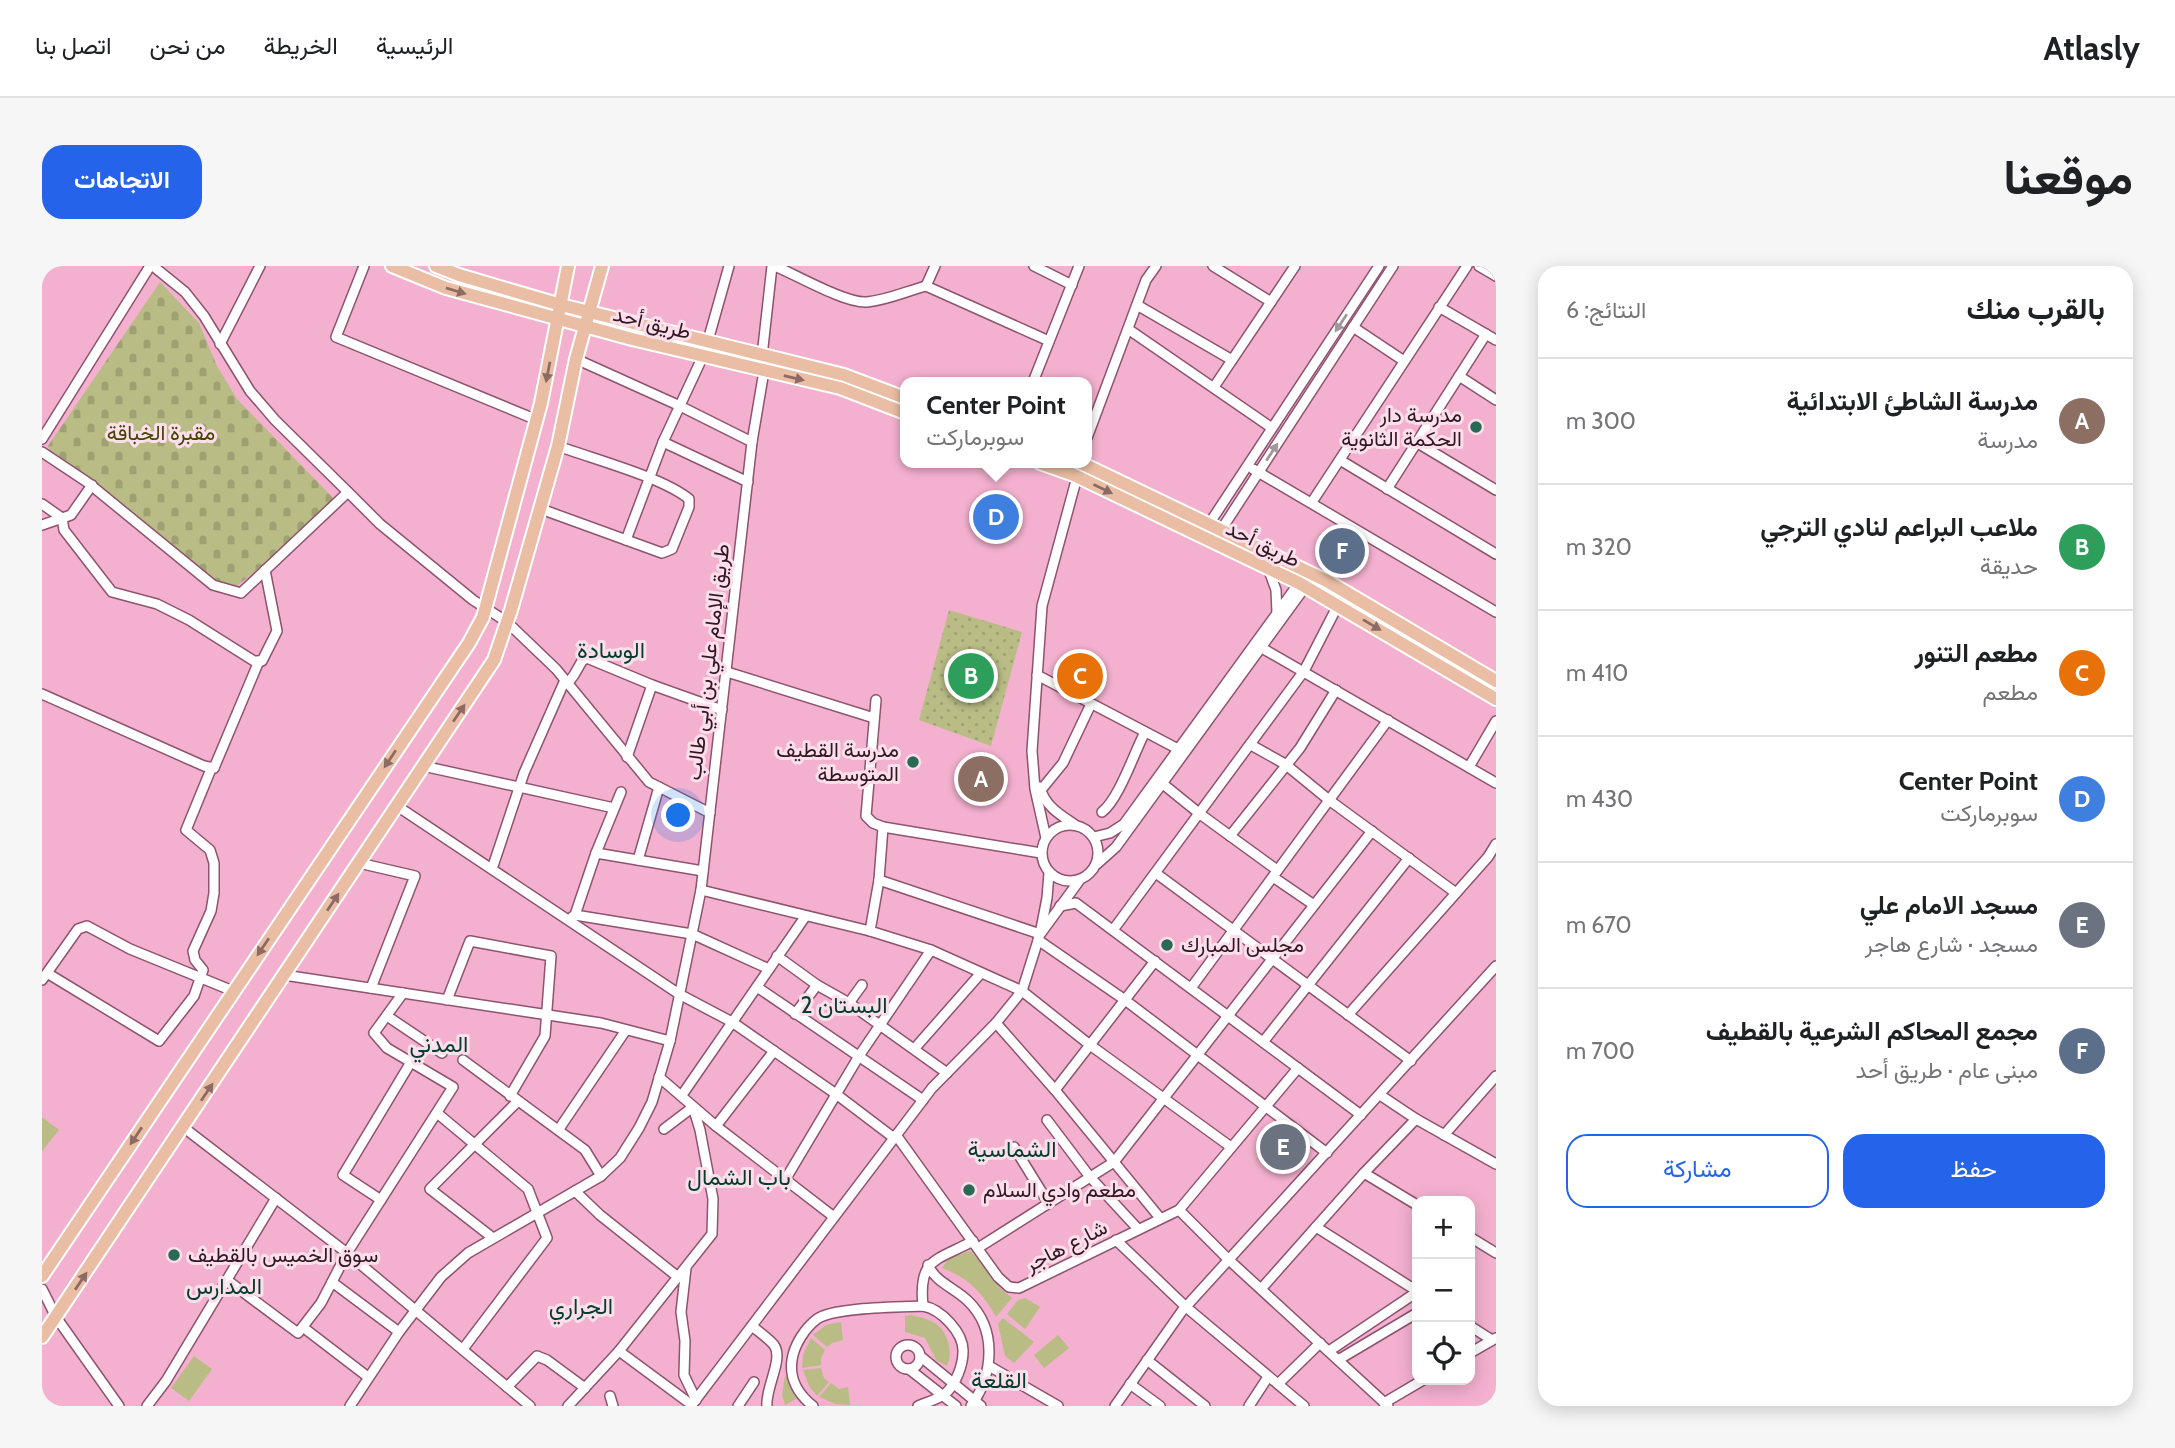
<!DOCTYPE html>
<html lang="ar">
<head>
<meta charset="utf-8">
<style>
	:root { --surface:#fff; --page:#f6f6f6; --text:#202124; --muted:#757577; --line:#e0e0e0; --accent:#2563eb }
	body { margin:0; font-family:Cabin,Vazirmatn,sans-serif; background:var(--page); color:var(--text); direction:rtl }
	.controls { position:absolute; right:21px; bottom:21px; display:grid; overflow:hidden; border-radius:14px; box-shadow:0 4px 18px #0003 }
	.controls button { width:63px; height:63px; display:grid; place-items:center; padding:0; border:0; border-bottom:2px solid var(--line); background:var(--surface); color:var(--text); font:35px sans-serif }
	.you { position:absolute; left:637px; top:550px; width:24px; height:24px; margin:-18px; border:5px solid #fff; border-radius:50%; background:#1a73e8; box-shadow:0 0 0 10px #1a73e833 }
	.badge { display:grid; place-items:center; width:46px; height:46px; border-radius:50%; background:var(--accent); color:#fff; font-size:23px; font-weight:700 }
	.pin { position:absolute; translate:-50% -50%; border:4px solid #fff; box-shadow:0 2px 7px #0006 }
	.popup { position:absolute; left:858px; top:111px; width:192px; height:91px; box-sizing:border-box; display:grid; place-content:center; border-radius:14px; background:var(--surface); filter:drop-shadow(0 2px 5px #0005); font-size:23px; white-space:nowrap; color:var(--muted) }
	.popup b { font-size:26px; color:var(--text) }
	.popup::after { content:''; position:absolute; left:50%; top:100%; margin-left:-14px; border:14px solid transparent; border-top-color:var(--surface) }
	.list { margin:0; padding:0; list-style:none }
	h2 { display:flex; justify-content:space-between; align-items:center; height:91px; margin:0; padding:0 28px; font-size:30px }
	h2 small { font-size:23px; font-weight:400; color:var(--muted) }
	.list li { display:grid; grid-template-columns:46px 1fr auto; gap:21px; align-items:center; box-sizing:border-box; height:126px; padding:0 28px; border-top:2px solid var(--line) }
	.list b { display:block; font-size:26px; white-space:nowrap }
	.list p { margin:0; font-size:23px; white-space:nowrap; color:var(--muted) }
	.list em { font-size:23px; font-style:normal; color:var(--muted) }
	.actions { display:flex; gap:14px; padding:21px 28px }
	.actions a { flex:1; padding:16px 0; border:2px solid var(--accent); border-radius:21px; text-align:center; font-size:24px; color:var(--accent) }
	.actions .main { background:var(--accent); color:#fff }
	.icon { flex:none; width:38px; height:38px; fill:none; stroke:currentColor; stroke-width:2; stroke-linecap:round; stroke-linejoin:round }
	.map { position:relative; flex:none; width:1454px; height:1140px; overflow:hidden; direction:ltr; border-radius:21px }
	header { display:flex; align-items:center; gap:42px; box-sizing:border-box; height:98px; padding:0 35px; background:var(--surface); border-bottom:2px solid var(--line) }
	header strong { font-size:33px }
	nav { display:flex; gap:38px; margin-inline-start:auto; font-size:24px }
	.intro { display:flex; align-items:center; justify-content:space-between; box-sizing:border-box; height:168px; padding:0 42px }
	h1 { margin:0; font-size:49px }
	.button { padding:18px 32px; border-radius:21px; background:var(--accent); color:#fff; font-size:24px; font-weight:700 }
	main { display:flex; gap:42px; padding:0 42px }
	aside { flex:1; background:var(--surface); border-radius:21px; box-shadow:0 4px 18px #0003 }
	.map>svg:first-child { display:block }
</style>
</head>
<body>
<header>
<strong>Atlasly</strong>
<nav><a>الرئيسية</a><a>الخريطة</a><a>من نحن</a><a>اتصل بنا</a></nav>
</header>
<div class="intro"><h1>موقعنا</h1><a class="button">الاتجاهات</a></div>
<main>
<aside>
<h2>بالقرب منك<small>النتائج: 6</small></h2>
<ul class="list">
<li><span class="badge" style="background:#8d6e63">A</span><div><b>مدرسة الشاطئ الابتدائية</b><p>مدرسة</p></div><em>300 m</em></li>
<li><span class="badge" style="background:#2e9e5b">B</span><div><b>ملاعب البراعم لنادي الترجي</b><p>حديقة</p></div><em>320 m</em></li>
<li><span class="badge" style="background:#e8710a">C</span><div><b>مطعم التنور</b><p>مطعم</p></div><em>410 m</em></li>
<li><span class="badge" style="background:#3f7fe0">D</span><div><b>Center Point</b><p>سوبرماركت</p></div><em>430 m</em></li>
<li><span class="badge" style="background:#6b7280">E</span><div><b>مسجد الامام علي</b><p>مسجد · شارع هاجر</p></div><em>670 m</em></li>
<li><span class="badge" style="background:#5c6f8a">F</span><div><b>مجمع المحاكم الشرعية بالقطيف</b><p>مبنى عام · طريق أحد</p></div><em>700 m</em></li>
</ul>
<div class="actions"><a class="main">حفظ</a><a>مشاركة</a></div>
</aside>
<div class="map">
<svg width="1454" height="1140" viewBox="0 0 1454 1140">
	<defs>
		<pattern id="cemetery-stones" width="16" height="16" patternUnits="userSpaceOnUse" patternTransform="scale(1.75)"><rect width="16" height="16" fill="#b9bc85"/><path d="M2 7V4a2 2 0 0 1 4 0v3zM10 15v-3a2 2 0 0 1 4 0v3z" fill="#9fa173"/></pattern>
		<pattern id="park-dots" width="8" height="8" patternUnits="userSpaceOnUse" patternTransform="scale(1.75)"><rect width="8" height="8" fill="#b9bc85"/><path d="M2 2h.1M6 6h.1" fill="none" stroke="#9fa173" stroke-width="1.8" stroke-linecap="round"/></pattern>
	</defs>
	<rect width="100%" height="100%" fill="#f4b1cf"/>
	<g fill="#b9bc85">
		<path d="M 0,851 L 17,864 L 0,885 Z"/>
		<path d="M 928,985 L 939,996 L 958,1022 L 970,1032 L 954,1051 C 942,1028 924,1010 900,1002 L 906,993 Z"/>
		<path d="M 983,1032 L 998,1041 L 983,1063 L 965,1048 L 976,1034 Z"/>
		<path d="M 869,1049 C 876,1051 884,1052 891,1056 C 905,1063 912,1086 905,1100 L 894,1094 L 883,1072 L 863,1066 L 863,1050 Z"/>
		<path d="M 961,1052 L 992,1076 L 972,1097 L 963,1090 L 956,1058 Z"/>
		<path d="M 799,1056 L 801,1074 L 790,1077 L 785,1081 L 771,1069 L 784,1059 Z"/>
		<path d="M 1016,1069 L 1027,1082 L 1002,1102 L 992,1089 Z"/>
		<path d="M 769,1072 L 783,1084 L 779,1092 L 779,1099 L 760,1102 L 761,1089 Z"/>
		<path d="M 152,1090 L 170,1103 L 147,1135 L 129,1122 Z"/>
		<path d="M 779,1102 L 782,1112 L 787,1116 L 775,1130 L 767,1120 L 761,1104 Z"/>
		<path d="M 743,1110 L 746,1111 L 754,1133 L 743,1139 L 740,1129 Z"/>
		<path d="M 789,1117 L 797,1123 L 806,1121 L 808,1139 L 793,1138 L 777,1131 Z"/>
	</g>
	<path fill="url(#cemetery-stones)" d="M 118,16 L 157,57 L 175,100 L 195,133 L 292,233 L 223,297 L 189,325 L 8,186 L 6,180 Z"/>
	<path fill="url(#park-dots)" d="M 907,344 L 980,366 L 949,480 L 877,454 Z"/>
	<g fill="none" stroke-linecap="round" stroke-linejoin="round">
		<defs>
			<g id="minor">
				<path d="M 111,0 L 143,26 L 162,50 L 208,125 L 233,154 L 311,231 L 338,258 L 431,334 L 465,356 L 514,403 L 607,516 L 668,547"/>
				<path d="M 322,0 L 294,71 L 495,154"/>
				<path d="M 733,0 C 754,9 805,38 825,36 C 846,34 865,25 884,20 L 1007,75"/>
				<path d="M 992,0 L 1030,19"/>
				<path d="M 1171,0 L 1229,36"/>
				<path d="M 1437,0 L 1454,10"/>
				<path d="M 884,20 L 893,0"/>
				<path d="M 1095,39 L 1190,94"/>
				<path d="M 1397,41 L 1454,74"/>
				<path d="M 1311,61 L 1362,95"/>
				<path d="M 1086,63 L 1230,162"/>
				<path d="M 668,75 L 667,71 L 687,0"/>
				<path d="M 178,78 L 218,0"/>
				<path d="M 720,90 L 730,0"/>
				<path d="M 534,93 L 638,140 L 710,176"/>
				<path d="M 1417,110 L 1454,134"/>
				<path d="M 991,116 L 1037,0"/>
				<path d="M 1172,121 L 1253,0"/>
				<path d="M 1045,172 L 1104,14 L 1114,0"/>
				<path d="M 0,173 L 108,0"/>
				<path d="M 621,176 L 706,216"/>
				<path d="M 1374,176 L 1454,224"/>
				<path d="M 0,186 L 45,216 L 171,319 L 199,327 L 306,226"/>
				<path d="M 1298,194 L 1454,288"/>
				<path d="M 1211,203 L 1454,346"/>
				<path d="M 1345,223 L 1444,68"/>
				<path d="M 1270,236 L 1425,0"/>
				<path d="M 0,238 L 20,252 L 22,264 L 70,326 L 115,338 L 147,354 L 212,395 L 220,395 L 235,365 L 223,304"/>
				<path d="M 499,243 L 620,287 L 630,283 L 647,241 L 647,233 C 620,211 551,193 516,180"/>
				<path d="M 1167,258 L 1337,0"/>
				<path d="M 0,259 L 29,249 L 50,219"/>
				<path d="M 1179,264 L 1351,0"/>
				<path d="M 584,274 L 621,176 L 661,90"/>
				<path d="M 1226,302 L 1234,324 L 1235,347"/>
				<path d="M 1220,382 L 1454,517"/>
				<path d="M 685,406 L 832,452"/>
				<path d="M 995,409 L 1136,483"/>
				<path d="M 526,417 L 532,409 L 540,395 L 545,392 L 610,419 L 680,444"/>
				<path d="M 0,428 L 162,500 L 172,502 L 217,395"/>
				<path d="M 834,434 L 824,550 L 831,557 L 841,561 L 999,587"/>
				<path d="M 1209,479 L 1243,498 L 1287,534 L 1414,627"/>
				<path d="M 585,491 L 610,419"/>
				<path d="M 381,500 L 572,542"/>
				<path d="M 1427,501 L 1454,455"/>
				<path d="M 1121,518 L 1158,548 L 1235,604"/>
				<path d="M 998,521 C 1002,539 1018,549 1032,558"/>
				<path d="M 999,524 L 1021,497 L 1049,438"/>
				<path d="M 355,540 L 637,728 L 690,756 L 794,828 L 852,872"/>
				<path d="M 1060,546 C 1077,533 1092,487 1103,466"/>
				<circle cx="1028" cy="587" r="28"/>
				<path d="M 1188,570 L 1258,482 L 1294,424"/>
				<path d="M 1052,571 L 1068,567 L 1082,558 L 1257,317"/>
				<path d="M 1004,572 L 993,523 L 990,485 L 1000,340 L 1035,211"/>
				<path d="M 554,587 L 661,605"/>
				<path d="M 596,594 L 617,521"/>
				<path d="M 317,597 L 373,610 L 329,722"/>
				<path d="M 1055,598 L 1074,581 L 1263,321"/>
				<path d="M 450,603 L 482,507 L 523,414"/>
				<path d="M 1115,608 L 1369,795"/>
				<path d="M 1231,611 L 1272,639"/>
				<path d="M 837,614 L 998,668"/>
				<path d="M 659,624 L 828,665 L 889,684 L 980,725 L 1048,779 L 1189,881"/>
				<path d="M 1018,640 L 1034,637 L 1319,849"/>
				<path d="M 533,649 L 650,668 L 727,703"/>
				<path d="M 530,651 L 533,649 L 554,587 L 579,526"/>
				<path d="M 1071,664 L 1262,405 L 1296,339"/>
				<path d="M 828,665 L 837,614 L 841,561"/>
				<path d="M 999,667 L 1037,615"/>
				<path d="M 996,674 L 1083,734 L 1285,887"/>
				<path d="M 735,690 L 775,719 L 807,737 L 905,807"/>
				<path d="M 5,707 L 117,775 L 152,730 L 161,704 L 153,694 L 151,685 L 169,645 L 172,627 L 172,597 L 168,584 L 144,564 L 169,503 L 172,502"/>
				<path d="M 242,709 L 559,757 L 628,775"/>
				<path d="M 0,714 L 36,663 L 45,660 L 88,683 L 191,725"/>
				<path d="M 715,721 L 881,834"/>
				<path d="M 1149,722 L 1346,454"/>
				<path d="M 405,734 L 428,675 L 509,690 L 503,770 L 468,830"/>
				<path d="M 807,737 L 820,719"/>
				<path d="M 753,748 L 775,719"/>
				<path d="M 1306,749 L 1446,591 L 1454,578"/>
				<path d="M 345,750 L 400,787"/>
				<path d="M 954,757 L 1013,824 L 1118,952"/>
				<path d="M 1221,776 L 1367,592"/>
				<path d="M 873,782 L 939,707"/>
				<path d="M 421,794 L 543,884 L 559,910"/>
				<path d="M 617,811 L 674,860 L 792,951"/>
				<path d="M 1013,824 L 1113,695"/>
				<path d="M 640,829 L 763,651"/>
				<path d="M 1338,829 L 1374,853 L 1454,898"/>
				<path d="M 395,847 L 486,923 L 505,972 L 421,1083"/>
				<path d="M 1005,854 L 1048,911 L 1096,963"/>
				<path d="M 674,860 L 732,785"/>
				<path d="M 141,861 L 305,987 L 488,1140"/>
				<path d="M 517,863 L 584,764"/>
				<path d="M 854,869 L 956,1011 L 967,1021 L 977,1022 L 1137,944 L 1256,802"/>
				<path d="M 1402,869 L 1454,810"/>
				<path d="M 972,881 L 1007,938"/>
				<path d="M 1322,907 L 1375,939"/>
				<path d="M 743,914 L 817,790 L 889,684"/>
				<path d="M 533,925 L 558,949 L 636,1011"/>
				<path d="M 339,934 L 301,909 L 369,796"/>
				<path d="M 1137,944 L 1187,994 L 1346,1140"/>
				<path d="M 1274,961 L 1375,1025"/>
				<path d="M 1428,971 L 1454,987"/>
				<path d="M 451,972 L 388,923 L 475,836"/>
				<path d="M 1074,974 L 1144,1041 L 1262,1140"/>
				<path d="M 936,982 L 1072,896 L 1330,565"/>
				<path d="M 886,999 C 893,1016 913,1022 926,1035 C 955,1063 952,1108 929,1140"/>
				<path d="M 644,1002 L 639,1046 L 643,1075 L 642,1109 L 654,1134"/>
				<path d="M 185,1014 L 256,1067 L 279,1037 L 305,987 L 411,821 L 345,782 L 332,767 L 361,727"/>
				<path d="M 290,1016 L 357,1066"/>
				<path d="M 0,1023 L 14,1051 L 77,1140"/>
				<path d="M 1219,1023 L 1322,907 L 1374,853"/>
				<path d="M 881,1040 C 876,992 894,995 931,975"/>
				<path d="M 710,1060 C 717,1066 726,1072 732,1079 C 742,1093 723,1122 725,1140"/>
				<path d="M 1428,1060 L 1450,1074"/>
				<path d="M 262,1062 L 326,1111"/>
				<circle cx="866" cy="1091" r="12"/>
				<path d="M 577,1085 L 650,1139"/>
				<path d="M 1287,1085 L 1375,1026"/>
				<path d="M 1428,1087 L 1454,1072"/>
				<path d="M 878,1090 L 939,1140"/>
				<path d="M 1105,1094 L 1163,1140"/>
				<path d="M 1296,1094 L 1375,1047"/>
				<path d="M 947,1100 L 1016,1140"/>
				<path d="M 867,1103 L 914,1140"/>
				<path d="M 1088,1118 L 1118,1140"/>
				<path d="M 1236,1118 L 1278,1077"/>
				<path d="M 465,1121 L 495,1090 L 505,1094 L 543,1122"/>
				<path d="M 568,1130 L 571,1140"/>
				<path d="M 1342,1137 L 1381,1114"/>
				<path d="M 105,1140 L 124,1115 L 234,932"/>
				<path d="M 308,1140 L 357,1066 L 399,1011 L 426,987 L 559,910 L 578,892 L 597,862 L 610,836 L 628,775 L 659,624 L 710,176 L 722,105"/>
				<path d="M 526,1140 L 577,1085 L 670,968 L 671,933 L 658,864 L 651,841 L 622,863"/>
				<path d="M 649,1140 L 890,822 L 954,757 L 980,725 L 998,668 L 1005,632 L 1007,607"/>
				<path d="M 696,1140 L 712,1116"/>
				<path d="M 771,1140 C 757,1129 747,1113 750,1094 C 752,1079 763,1062 775,1053 C 791,1041 859,1041 881,1040 C 899,1043 922,1067 921,1086 C 921,1099 914,1117 905,1126 C 898,1133 885,1136 876,1140"/>
				<path d="M 1073,1140 L 1140,1045 L 1454,700"/>
				<path d="M 1207,1140 L 1226,1111"/>
			</g>
			<g id="major">
				<path d="M 350,0 L 404,22 L 590,73 L 798,122 L 863,147"/>
				<path d="M 394,0 L 417,9 L 519,39 L 802,109 L 863,132"/>
				<path d="M 998,197 L 1032,209 L 1257,317 L 1454,433"/>
				<path d="M 1039,197 L 1285,315 L 1454,415"/>
				<path d="M 0,1010 L 427,377 L 441,351 L 499,137 L 526,0"/>
				<path d="M 0,1071 L 452,394 L 469,344 L 516,180 L 534,93 L 560,0"/>
			</g>
		</defs>
		<use href="#minor" stroke="#8e536f" stroke-width="12"/>
		<use href="#major" stroke="#fff" stroke-width="16"/>
		<use href="#minor" stroke="#fff" stroke-width="9"/>
		<use href="#major" stroke="#eabea4" stroke-width="12"/>
	</g>
	<defs><path id="oneway-solid" d="M-6-.8H1V-3.2L6.5 0L1 3.2V.8H-6Z" transform="scale(1.75)"/></defs>
	<g fill="#8d6a64">
		<use href="#oneway-solid" transform="translate(414 25) rotate(17)"/>
		<use href="#oneway-solid" transform="translate(506 106) rotate(101)"/>
		<use href="#oneway-solid" transform="translate(752 112) rotate(13)"/>
		<use href="#oneway-solid" transform="translate(1061 223) rotate(26)"/>
		<use href="#oneway-solid" transform="translate(1330 359) rotate(31)"/>
		<use href="#oneway-solid" transform="translate(417 447) rotate(-56)"/>
		<use href="#oneway-solid" transform="translate(348 493) rotate(124)"/>
		<use href="#oneway-solid" transform="translate(291 636) rotate(-56)"/>
		<use href="#oneway-solid" transform="translate(221 681) rotate(124)"/>
		<use href="#oneway-solid" transform="translate(165 826) rotate(-56)"/>
		<use href="#oneway-solid" transform="translate(94 870) rotate(124)"/>
		<use href="#oneway-solid" transform="translate(39 1015) rotate(-56)"/>
	</g>
	<g fill="#a2979c">
		<use href="#oneway-solid" transform="translate(1299 57) rotate(124)"/>
		<use href="#oneway-solid" transform="translate(1230 186) rotate(-57)"/>
	</g>
	<g fill="#2a6956" stroke="#fcdfeb" stroke-width="2.5">
		<circle cx="1434" cy="161" r="7"/>
		<circle cx="871" cy="496" r="7"/>
		<circle cx="1125" cy="679" r="7"/>
		<circle cx="927" cy="924" r="7"/>
		<circle cx="132" cy="989" r="7"/>
	</g>
	<g text-anchor="middle" stroke-width="6" stroke-linejoin="round" paint-order="stroke">
		<g font-size="21" fill="#301723" stroke="#fcdfeb">
			<text transform="translate(610 57) rotate(14)" y="7">طريق أحد</text>
			<text transform="translate(1221 278) rotate(26)" y="7">طريق أحد</text>
			<text transform="translate(666 396) rotate(-83)" y="7">طريق الإمام علي بن أبي طالب</text>
			<text transform="translate(1024 980) rotate(-27)" y="7">شارع هاجر</text>
		</g>
		<g font-size="21" fill="#301723" stroke="#fcdfeb" text-anchor="start">
			<text x="1420" y="156" text-anchor="end">مدرسة دار<tspan x="1420" dy="24">الحكمة الثانوية</tspan></text>
			<text x="857" y="491" text-anchor="end">مدرسة القطيف<tspan x="857" dy="24">المتوسطة</tspan></text>
			<text x="1139" y="686">مجلس المبارك</text>
			<text x="941" y="931">مطعم وادي السلام</text>
			<text x="146" y="996">سوق الخميس بالقطيف</text>
		</g>
		<g font-size="21" fill="#434402" stroke="#fcdfeb">
			<text x="119" y="174">مقبرة الخباقة</text>
		</g>
		<g font-size="23" fill="#043c2e" stroke="#fcdfeb">
			<text x="569" y="392">الوسادة</text>
			<text x="802" y="747">البستان 2</text>
			<text x="397" y="786">المدني</text>
			<text x="970" y="891">الشماسية</text>
			<text x="697" y="919">باب الشمال</text>
			<text x="182" y="1028">المدارس</text>
			<text x="539" y="1048">الجراري</text>
			<text x="957" y="1122">القلعة</text>
		</g>
	</g>
</svg>
<div class="controls">
<button>+</button>
<button>−</button>
<button><svg class="icon" aria-label="locate" viewBox="0 0 24 24"><circle cx="12" cy="12" r="6"/><path d="M12 2v4M12 18v4M2 12h4M18 12h4"/></svg></button>
</div>
<div class="you"></div>
<div class="pin badge" style="left:939px;top:513px;background:#8d6e63">A</div>
<div class="pin badge" style="left:929px;top:410px;background:#2e9e5b">B</div>
<div class="pin badge" style="left:1038px;top:410px;background:#e8710a">C</div>
<div class="pin badge" style="left:954px;top:251px;background:#3f7fe0">D</div>
<div class="popup"><b>Center Point</b>سوبرماركت</div>
<div class="pin badge" style="left:1241px;top:881px;background:#6b7280">E</div>
<div class="pin badge" style="left:1300px;top:285px;background:#5c6f8a">F</div>
</div>
</main>
</body>
</html>
